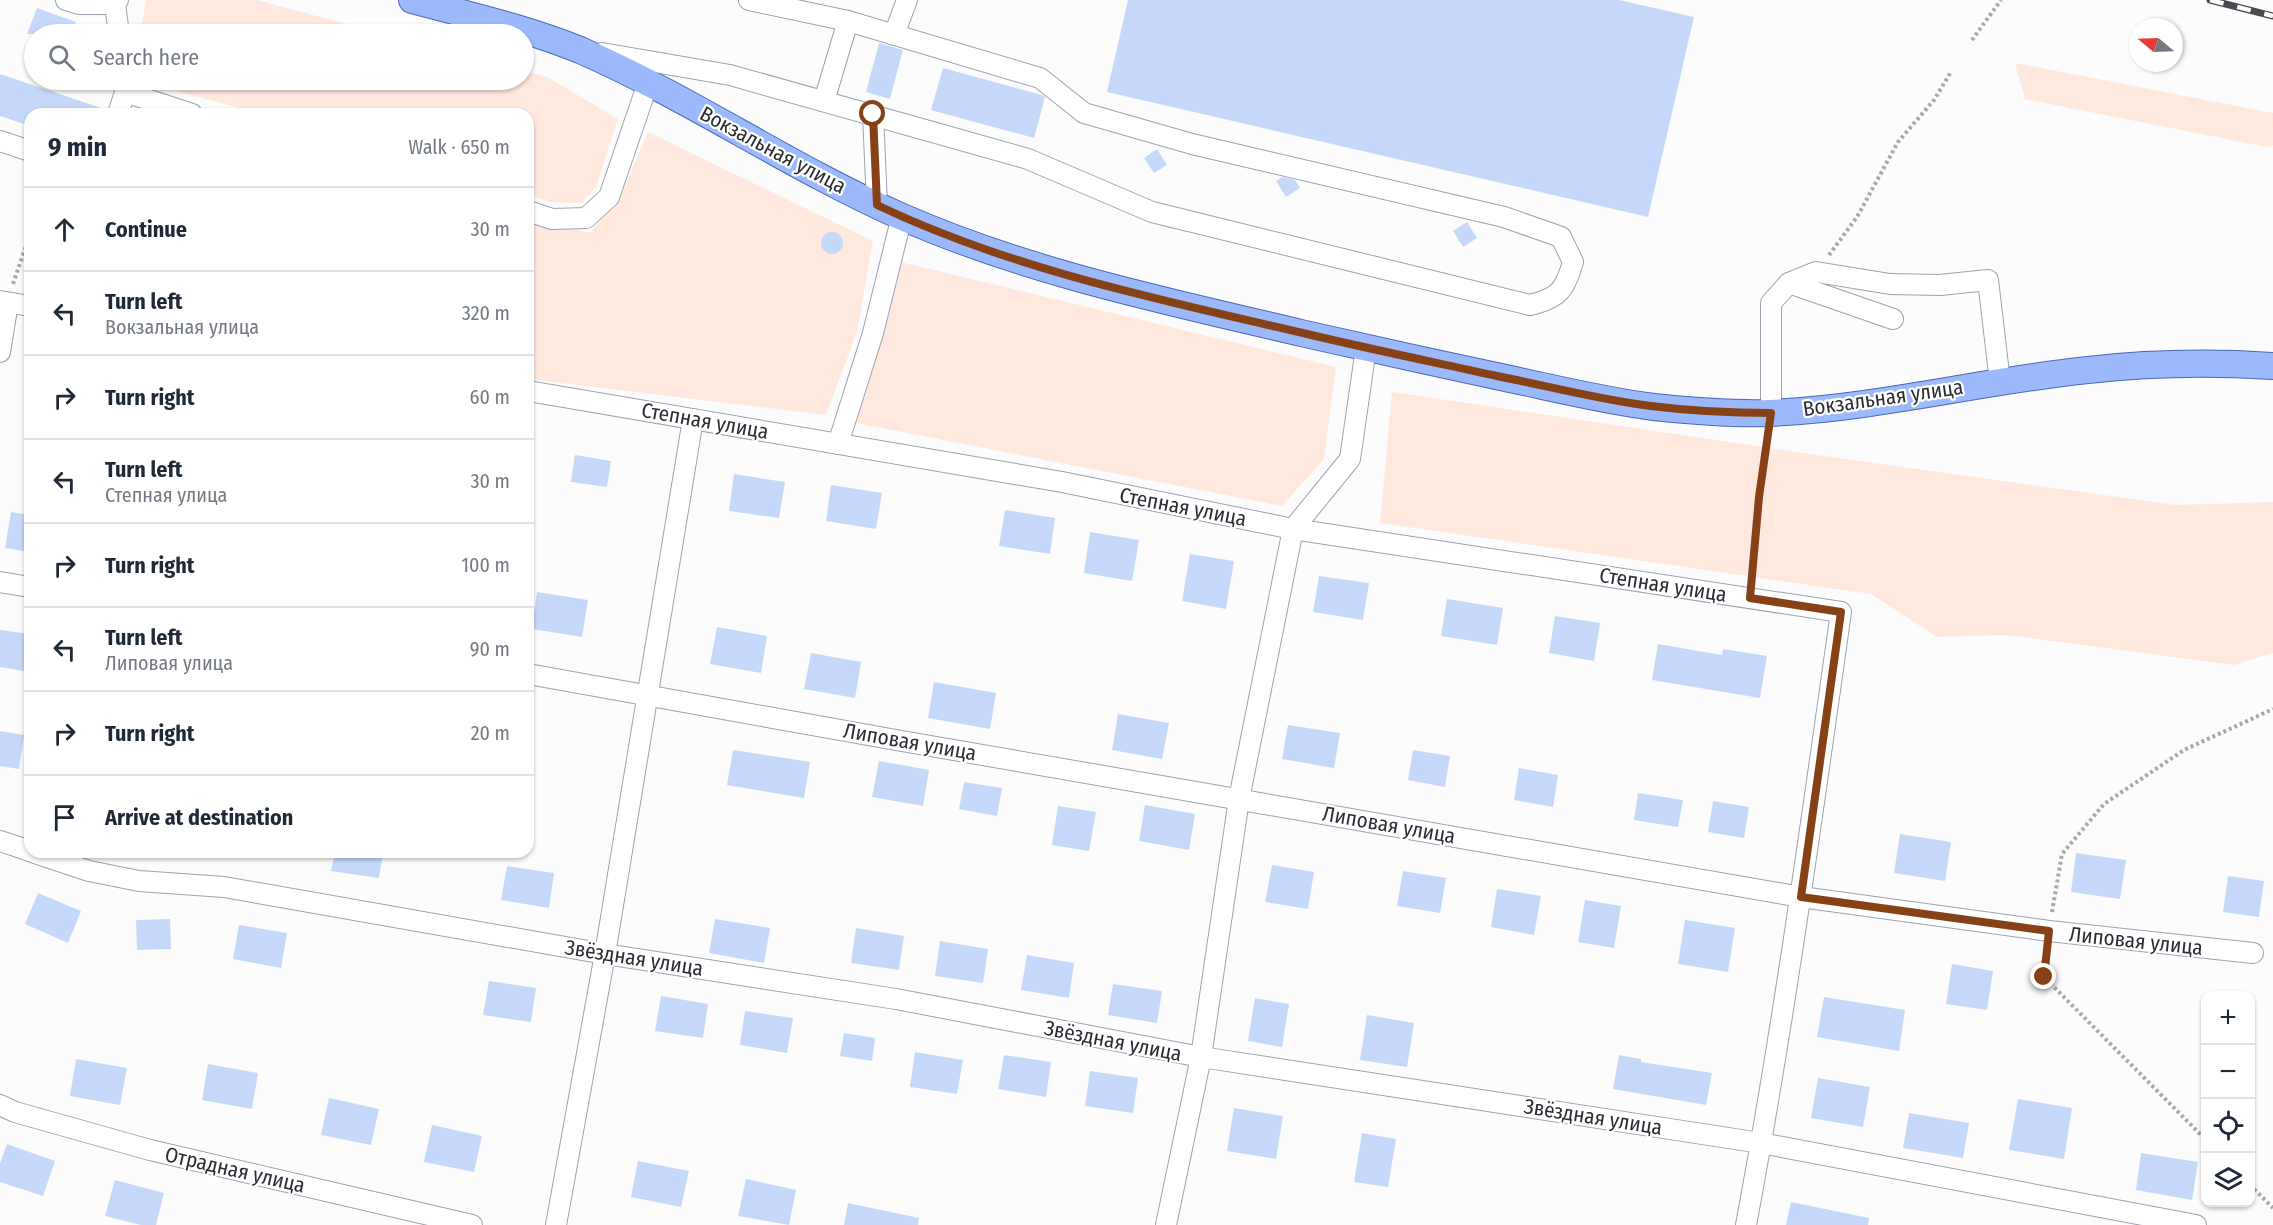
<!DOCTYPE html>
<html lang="en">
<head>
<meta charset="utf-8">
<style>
	:root { --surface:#fff; --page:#f6f6f7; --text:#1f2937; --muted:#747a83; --line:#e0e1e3 }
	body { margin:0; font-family:"Fira Sans Condensed",sans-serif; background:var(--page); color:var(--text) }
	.controls { position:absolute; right:18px; bottom:18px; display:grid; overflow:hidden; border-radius:12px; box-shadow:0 2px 4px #0004 }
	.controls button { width:54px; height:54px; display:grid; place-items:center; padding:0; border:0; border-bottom:2px solid var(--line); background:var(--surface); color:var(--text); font:30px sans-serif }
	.compass { position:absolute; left:2129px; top:18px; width:54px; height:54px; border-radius:50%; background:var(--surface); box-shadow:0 2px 4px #0004; rotate:289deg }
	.stop { position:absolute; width:18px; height:18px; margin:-14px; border:4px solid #864216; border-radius:50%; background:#fff }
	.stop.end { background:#864216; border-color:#fff; box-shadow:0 2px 6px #0008 }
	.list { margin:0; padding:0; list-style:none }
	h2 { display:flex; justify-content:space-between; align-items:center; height:78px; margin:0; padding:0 24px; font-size:26px }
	h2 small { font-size:20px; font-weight:400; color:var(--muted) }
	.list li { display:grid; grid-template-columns:39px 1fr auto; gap:18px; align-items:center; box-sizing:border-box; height:84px; padding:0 24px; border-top:2px solid var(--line) }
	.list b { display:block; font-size:22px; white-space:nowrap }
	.list p { margin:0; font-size:20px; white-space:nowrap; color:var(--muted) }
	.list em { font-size:20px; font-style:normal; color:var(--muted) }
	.icon { flex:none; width:33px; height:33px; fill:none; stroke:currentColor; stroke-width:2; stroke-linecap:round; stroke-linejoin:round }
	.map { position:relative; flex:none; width:2273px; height:1225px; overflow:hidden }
	.search { position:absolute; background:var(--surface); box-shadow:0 2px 4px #0004; left:24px; top:24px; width:510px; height:66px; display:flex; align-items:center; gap:15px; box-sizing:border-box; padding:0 21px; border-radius:33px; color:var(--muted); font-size:22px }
	.panel { position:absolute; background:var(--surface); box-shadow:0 2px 4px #0004; left:24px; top:108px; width:510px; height:750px; border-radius:18px }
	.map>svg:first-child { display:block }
</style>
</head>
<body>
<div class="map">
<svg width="2273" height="1225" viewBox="0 0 2273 1225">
	<rect width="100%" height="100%" fill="#fcfcfc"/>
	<g fill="#ffe9de">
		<path d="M 146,0 L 257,0 L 384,34 L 140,34 Z"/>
		<path d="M 2015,63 L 2273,113 L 2273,145 L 2267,147 L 2025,99 Z"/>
		<path d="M 524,71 L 547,77 L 618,119 L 596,187 L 582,203 L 551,202 L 528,195 L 528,114 L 299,114 L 239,108 L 151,84 L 150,80 L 524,80 Z"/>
		<path d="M 648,132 L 873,241 L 857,332 L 826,415 L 528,379 L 528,217 L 590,233 L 624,188 Z"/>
		<path d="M 901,262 L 1336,367 L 1324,459 L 1282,506 L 856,423 Z"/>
		<path d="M 1392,392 L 1831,457 L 2176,505 L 2273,502 L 2273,653 L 2234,665 L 2007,635 L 1937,637 L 1871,594 L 1380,523 Z"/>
	</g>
	<g fill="#c6d8f9">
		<path d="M 1128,0 L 1619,0 L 1694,17 L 1648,217 L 1107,92 Z"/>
		<path d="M 37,8 L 76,22 L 71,34 L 27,34 Z"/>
		<path d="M 879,43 L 903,50 L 890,99 L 866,92 Z"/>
		<path d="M 943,68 L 1042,95 L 1045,97 L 1034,138 L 931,110 Z"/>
		<path d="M 0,74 L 107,110 L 106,114 L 30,114 L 30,126 L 0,116 Z"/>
		<path d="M 1157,149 L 1167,165 L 1154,173 L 1144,158 Z"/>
		<path d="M 1282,177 L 1295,180 L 1300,188 L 1286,197 L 1276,181 Z"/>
		<path d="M 1467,222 L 1477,238 L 1463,247 L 1453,231 Z"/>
		<circle cx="832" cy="243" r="11"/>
		<path d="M 575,455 L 611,461 L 607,487 L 571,482 Z"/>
		<path d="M 734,474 L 785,482 L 779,518 L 729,511 Z"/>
		<path d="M 831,485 L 882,493 L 876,529 L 826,521 Z"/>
		<path d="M 1005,510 L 1055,518 L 1050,554 L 999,546 Z"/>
		<path d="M 11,512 L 30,515 L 30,552 L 5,548 Z"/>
		<path d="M 1090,532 L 1139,540 L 1132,581 L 1084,573 Z"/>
		<path d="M 1190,554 L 1234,561 L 1226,609 L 1182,601 Z"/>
		<path d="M 1319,576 L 1369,583 L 1363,620 L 1313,612 Z"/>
		<path d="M 537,592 L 588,600 L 582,637 L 532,629 Z"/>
		<path d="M 1447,599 L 1503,608 L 1497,645 L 1441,636 Z"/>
		<path d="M 1555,616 L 1600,623 L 1594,661 L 1549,653 Z"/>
		<path d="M 717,627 L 767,636 L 761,673 L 710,664 Z"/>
		<path d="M 0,630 L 30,634 L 30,672 L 0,667 Z"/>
		<path d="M 1658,644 L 1722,655 L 1723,649 L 1767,656 L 1760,698 L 1652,680 Z"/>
		<path d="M 811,653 L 861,662 L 855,698 L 804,689 Z"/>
		<path d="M 934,682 L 996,693 L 990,729 L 928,718 Z"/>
		<path d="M 1118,714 L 1169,723 L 1162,759 L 1112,750 Z"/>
		<path d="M 1288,725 L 1340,733 L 1334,768 L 1282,759 Z"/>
		<path d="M 0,731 L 24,735 L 19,769 L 0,766 Z"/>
		<path d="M 733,750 L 810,762 L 804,798 L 727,785 Z"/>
		<path d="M 1413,750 L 1450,756 L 1445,787 L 1408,780 Z"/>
		<path d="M 879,761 L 929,770 L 923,806 L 872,797 Z"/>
		<path d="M 1519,768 L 1558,775 L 1553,807 L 1514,800 Z"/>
		<path d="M 964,782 L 1002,788 L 997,816 L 959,809 Z"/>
		<path d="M 1638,793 L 1683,800 L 1678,827 L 1634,820 Z"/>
		<path d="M 1713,801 L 1749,807 L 1744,838 L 1708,832 Z"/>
		<path d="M 1145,805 L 1195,814 L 1189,850 L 1139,841 Z"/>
		<path d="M 1058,806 L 1096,812 L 1089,851 L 1052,845 Z"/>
		<path d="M 1900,834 L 1951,842 L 1945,881 L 1894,873 Z"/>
		<path d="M 335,852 L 383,852 L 379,878 L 331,871 Z"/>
		<path d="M 2076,853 L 2126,860 L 2120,899 L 2071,892 Z"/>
		<path d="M 1272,865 L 1314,872 L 1308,909 L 1265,902 Z"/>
		<path d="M 507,866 L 554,873 L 549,908 L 501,900 Z"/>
		<path d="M 1403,871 L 1446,878 L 1440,913 L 1397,906 Z"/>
		<path d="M 2228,876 L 2264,881 L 2259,917 L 2223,912 Z"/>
		<path d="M 1497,889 L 1541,896 L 1534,935 L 1491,927 Z"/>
		<path d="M 38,893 L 81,911 L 68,943 L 25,924 Z"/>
		<path d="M 1585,900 L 1621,906 L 1614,948 L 1578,942 Z"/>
		<path d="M 170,919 L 171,949 L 137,950 L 136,920 Z"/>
		<path d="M 715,919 L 770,928 L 764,963 L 709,953 Z"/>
		<path d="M 1685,920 L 1735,928 L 1728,972 L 1678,964 Z"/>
		<path d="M 239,925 L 287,933 L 281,968 L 233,959 Z"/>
		<path d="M 856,928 L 904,936 L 899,970 L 851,963 Z"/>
		<path d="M 940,941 L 988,949 L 983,983 L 935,976 Z"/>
		<path d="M 1027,955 L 1074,963 L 1069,998 L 1021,990 Z"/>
		<path d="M 1952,964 L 1993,971 L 1987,1010 L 1946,1004 Z"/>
		<path d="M 489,981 L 536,988 L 531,1022 L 483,1015 Z"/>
		<path d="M 1113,984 L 1162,991 L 1157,1023 L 1108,1015 Z"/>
		<path d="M 661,996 L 708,1004 L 703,1038 L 655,1031 Z"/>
		<path d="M 1824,997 L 1905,1010 L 1899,1051 L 1817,1037 Z"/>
		<path d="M 1255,998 L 1289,1004 L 1282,1047 L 1248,1041 Z"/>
		<path d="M 745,1011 L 793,1018 L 787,1053 L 740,1045 Z"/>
		<path d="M 1367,1015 L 1414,1023 L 1407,1067 L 1360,1060 Z"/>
		<path d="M 844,1033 L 875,1038 L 872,1061 L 840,1056 Z"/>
		<path d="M 915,1052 L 963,1060 L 957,1094 L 910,1087 Z"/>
		<path d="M 1004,1055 L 1051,1062 L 1046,1097 L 998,1089 Z"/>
		<path d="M 1619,1055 L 1641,1059 L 1641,1062 L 1712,1073 L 1706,1105 L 1613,1089 Z"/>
		<path d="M 76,1059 L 127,1068 L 120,1105 L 70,1096 Z"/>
		<path d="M 208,1064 L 258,1073 L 252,1109 L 202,1100 Z"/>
		<path d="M 1090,1071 L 1138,1078 L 1133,1113 L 1085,1106 Z"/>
		<path d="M 1818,1078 L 1870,1087 L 1863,1127 L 1811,1118 Z"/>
		<path d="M 329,1098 L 379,1109 L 371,1145 L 321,1135 Z"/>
		<path d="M 2018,1099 L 2072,1108 L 2064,1159 L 2009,1150 Z"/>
		<path d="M 1234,1108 L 1283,1116 L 1276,1159 L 1227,1151 Z"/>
		<path d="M 1909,1113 L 1969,1123 L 1963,1158 L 1903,1148 Z"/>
		<path d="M 432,1125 L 482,1136 L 474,1172 L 424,1162 Z"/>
		<path d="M 1362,1133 L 1396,1139 L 1388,1187 L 1354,1182 Z"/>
		<path d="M 7,1144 L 55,1161 L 43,1196 L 0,1182 L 0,1163 Z"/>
		<path d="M 2141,1153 L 2198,1162 L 2192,1200 L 2136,1190 Z"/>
		<path d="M 638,1161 L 689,1171 L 681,1207 L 631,1197 Z"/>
		<path d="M 746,1179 L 796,1190 L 789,1225 L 738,1216 Z"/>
		<path d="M 115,1180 L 164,1193 L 156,1225 L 141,1225 L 105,1216 Z"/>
		<path d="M 1791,1202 L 1869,1218 L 1868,1225 L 1786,1225 Z"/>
		<path d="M 848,1203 L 919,1218 L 918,1225 L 844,1225 Z"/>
	</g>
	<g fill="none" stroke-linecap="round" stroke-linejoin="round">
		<defs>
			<g id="minor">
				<path d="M 66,0 L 79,4 L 115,4 L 118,0"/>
				<path d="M 115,4 L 119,34"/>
				<path d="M 894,35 L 907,0"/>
				<path d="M 602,53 L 730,75 L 1028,159 L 1152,212 L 1530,305 C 1559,298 1565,290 1573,262 L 1561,237 L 1504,217 L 1192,144 L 1084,113 L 1040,78 L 848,21 L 749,0"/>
				<path d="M 125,92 L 192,114"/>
				<path d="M 824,101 L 848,21"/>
				<path d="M 118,114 L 125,92 L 124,80"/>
				<path d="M 873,114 L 877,205"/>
				<path d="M 0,141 L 30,151"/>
				<path d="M 528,211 L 552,219 L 586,218 L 609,197 L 648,83"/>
				<path d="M 1789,283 L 1893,319"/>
				<path d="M 0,301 L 30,306"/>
				<path d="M 0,352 L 8,303"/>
				<path d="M 528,391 L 1062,482 L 1293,529 L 1841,612 C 1812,817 1784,1022 1746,1225"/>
				<path d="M 1771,413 L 1771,303 L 1789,283 L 1816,272 L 1890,284 L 1940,285 L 1988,280 L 2000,382"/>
				<path d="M 838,444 L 873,333 L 902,216"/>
				<path d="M 0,582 L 30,587"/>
				<path d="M 528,674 L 896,740 L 1801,897 L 2049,931 L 2253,953"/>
				<path d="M 0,841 L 30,851"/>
				<path d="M 32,852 L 89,871 L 139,881 L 224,887 L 605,954 L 896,999 L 1201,1057 L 1761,1143 L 2196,1225"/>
				<path d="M 0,1105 L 15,1112 L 150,1150 L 472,1225"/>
				<path d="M 556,1225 L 605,954 L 693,419"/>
				<path d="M 1166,1225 L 1201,1057 L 1239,799 L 1293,529 L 1350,459 L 1366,348"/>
			</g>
			<path id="major" d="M 412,0 C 468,15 526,28 580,50 C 690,98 790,167 900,216 C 1027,272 1166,301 1301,333 C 1371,349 1440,364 1510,379 C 1557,389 1606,401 1654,407 C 1692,411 1731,414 1770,413 C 1877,408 1982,381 2088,370 C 2149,363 2212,362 2273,366"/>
		</defs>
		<use href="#minor" stroke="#9ba3b2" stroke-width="22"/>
		<use href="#major" stroke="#4869b4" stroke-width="28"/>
		<g stroke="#a7a8aa" stroke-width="4" stroke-dasharray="3 3" stroke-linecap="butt">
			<path d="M 1972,40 L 2001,0"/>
			<path d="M 1829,255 L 1857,217 L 1898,142 L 1934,100 L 1951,72"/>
			<path d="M 13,284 L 30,234"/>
			<path d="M 1752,580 L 1759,497 L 1768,435"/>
			<path d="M 2052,912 L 2062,854 L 2104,804 L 2184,750 L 2273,709"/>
			<path d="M 2047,950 L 2044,977 L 2206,1140"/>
			<path d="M 2250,1185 L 2273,1208"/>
		</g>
		<use href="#minor" stroke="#fff" stroke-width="20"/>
		<use href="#major" stroke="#9bb9fb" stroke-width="26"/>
		<defs>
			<path id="rail" d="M 2210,0 L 2273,16"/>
		</defs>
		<use href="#rail" stroke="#484a4f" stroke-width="7"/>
		<use href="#rail" stroke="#fff" stroke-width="4.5" stroke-dasharray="14" stroke-linecap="butt"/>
	</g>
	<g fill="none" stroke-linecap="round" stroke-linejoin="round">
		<path stroke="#864216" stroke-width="8" d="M 873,114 L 877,205 C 1013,270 1162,300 1307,334 C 1370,349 1433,362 1497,376 C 1548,386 1600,400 1651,406 C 1691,411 1731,413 1771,413 L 1759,497 L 1750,598 L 1841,612 L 1801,897 L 2049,931 L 2044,977"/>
	</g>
	<g text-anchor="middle" stroke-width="4.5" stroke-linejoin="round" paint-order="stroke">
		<g font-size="21" fill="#2a2d33" stroke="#fff">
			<text transform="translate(773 150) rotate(28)" y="7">Вокзальная улица</text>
			<text transform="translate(1883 398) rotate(-8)" y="7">Вокзальная улица</text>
			<text transform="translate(705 421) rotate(10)" y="7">Степная улица</text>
			<text transform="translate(1183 507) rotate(11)" y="7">Степная улица</text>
			<text transform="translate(1663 585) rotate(9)" y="7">Степная улица</text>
			<text transform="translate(910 742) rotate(10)" y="7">Липовая улица</text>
			<text transform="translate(1389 825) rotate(10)" y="7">Липовая улица</text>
			<text transform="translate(2136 941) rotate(6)" y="7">Липовая улица</text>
			<text transform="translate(634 958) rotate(9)" y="7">Звёздная улица</text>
			<text transform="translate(1113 1041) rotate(11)" y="7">Звёздная улица</text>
			<text transform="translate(1593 1117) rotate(9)" y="7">Звёздная улица</text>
			<text transform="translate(235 1170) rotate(13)" y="7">Отрадная улица</text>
		</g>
	</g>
</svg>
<div class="controls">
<button>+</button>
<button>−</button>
<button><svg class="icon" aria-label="locate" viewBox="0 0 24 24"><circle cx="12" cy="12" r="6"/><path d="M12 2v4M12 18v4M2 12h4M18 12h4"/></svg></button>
<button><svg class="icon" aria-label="layers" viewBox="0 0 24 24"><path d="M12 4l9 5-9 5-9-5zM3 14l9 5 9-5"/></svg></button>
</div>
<svg class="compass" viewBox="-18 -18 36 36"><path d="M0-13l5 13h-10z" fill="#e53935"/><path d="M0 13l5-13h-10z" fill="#747a83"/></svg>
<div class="stop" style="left:873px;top:114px"></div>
<div class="stop end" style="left:2044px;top:977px"></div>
<div class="search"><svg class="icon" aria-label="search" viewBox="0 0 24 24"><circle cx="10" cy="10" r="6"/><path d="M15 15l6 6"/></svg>Search here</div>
<section class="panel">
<h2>9 min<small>Walk · 650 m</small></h2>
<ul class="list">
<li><svg class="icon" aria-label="ahead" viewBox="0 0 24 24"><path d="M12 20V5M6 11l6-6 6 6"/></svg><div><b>Continue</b></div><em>30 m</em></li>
<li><svg class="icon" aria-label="left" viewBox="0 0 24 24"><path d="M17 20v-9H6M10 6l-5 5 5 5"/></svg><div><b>Turn left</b><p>Вокзальная улица</p></div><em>320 m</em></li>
<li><svg class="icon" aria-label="right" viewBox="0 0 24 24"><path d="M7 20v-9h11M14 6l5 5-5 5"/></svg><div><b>Turn right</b></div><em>60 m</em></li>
<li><svg class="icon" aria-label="left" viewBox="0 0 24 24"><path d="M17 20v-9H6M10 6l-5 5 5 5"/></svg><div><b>Turn left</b><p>Степная улица</p></div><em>30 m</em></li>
<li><svg class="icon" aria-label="right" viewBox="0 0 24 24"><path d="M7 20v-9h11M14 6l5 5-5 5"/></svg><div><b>Turn right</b></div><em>100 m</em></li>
<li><svg class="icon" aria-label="left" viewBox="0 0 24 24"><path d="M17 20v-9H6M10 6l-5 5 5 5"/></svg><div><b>Turn left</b><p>Липовая улица</p></div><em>90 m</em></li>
<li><svg class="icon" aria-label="right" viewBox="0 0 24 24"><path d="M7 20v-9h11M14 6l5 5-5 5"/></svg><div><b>Turn right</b></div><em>20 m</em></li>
<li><svg class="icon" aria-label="arrive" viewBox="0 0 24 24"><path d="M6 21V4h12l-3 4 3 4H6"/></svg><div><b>Arrive at destination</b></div></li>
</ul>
</section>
</div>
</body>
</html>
